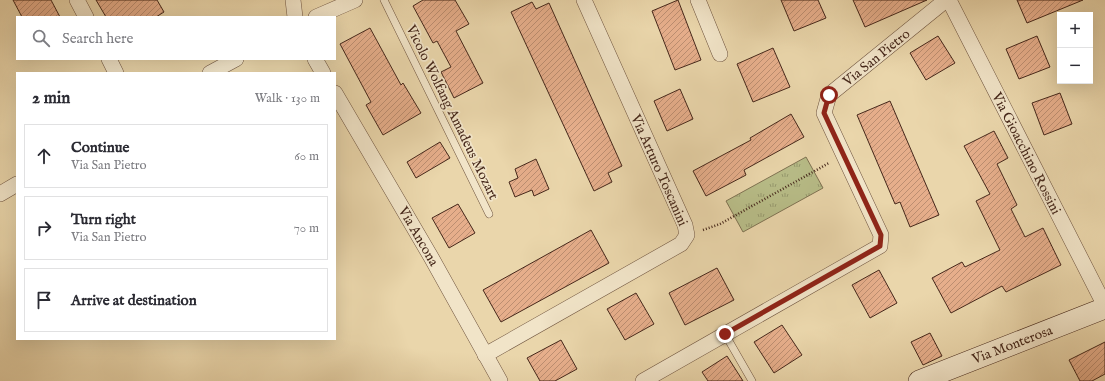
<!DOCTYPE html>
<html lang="en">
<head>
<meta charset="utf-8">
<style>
	:root { --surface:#fff; --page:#f2f2f3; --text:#2b2b33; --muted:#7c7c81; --line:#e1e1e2 }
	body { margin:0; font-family:"IM FELL English",serif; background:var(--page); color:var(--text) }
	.controls { position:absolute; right:12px; top:12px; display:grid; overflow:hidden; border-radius:0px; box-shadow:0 4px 16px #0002 }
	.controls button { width:36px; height:36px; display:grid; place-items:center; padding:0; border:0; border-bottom:1px solid var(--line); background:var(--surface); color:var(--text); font:20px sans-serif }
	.stop { position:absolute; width:12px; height:12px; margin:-9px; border:3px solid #8f2418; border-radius:50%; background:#fff }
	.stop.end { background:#8f2418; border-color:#fff; box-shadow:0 1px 4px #0008 }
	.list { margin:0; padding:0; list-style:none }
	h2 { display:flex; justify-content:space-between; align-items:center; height:52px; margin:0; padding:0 16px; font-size:17px }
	h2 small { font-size:13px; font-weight:400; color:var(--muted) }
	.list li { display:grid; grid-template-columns:26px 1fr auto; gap:12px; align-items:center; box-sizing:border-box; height:64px; margin:0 8px 8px; padding:0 8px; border:1px solid var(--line); border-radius:0px }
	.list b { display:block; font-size:15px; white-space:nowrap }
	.list p { margin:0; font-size:13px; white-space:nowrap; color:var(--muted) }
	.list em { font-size:13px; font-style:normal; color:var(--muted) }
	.icon { flex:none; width:22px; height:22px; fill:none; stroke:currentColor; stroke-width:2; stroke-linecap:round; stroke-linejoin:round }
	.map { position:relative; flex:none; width:1105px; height:381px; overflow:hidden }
	.search { position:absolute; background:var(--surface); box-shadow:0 4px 16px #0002; left:16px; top:16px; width:320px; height:44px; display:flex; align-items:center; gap:10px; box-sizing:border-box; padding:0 14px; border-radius:0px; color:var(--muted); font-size:15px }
	.panel { position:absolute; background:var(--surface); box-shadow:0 4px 16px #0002; left:16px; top:72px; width:320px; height:268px; border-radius:0px }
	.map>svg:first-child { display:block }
</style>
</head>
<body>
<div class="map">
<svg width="1105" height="381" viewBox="0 0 1105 381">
	<defs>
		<pattern id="grass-tufts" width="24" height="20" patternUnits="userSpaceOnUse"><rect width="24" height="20" fill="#b8bd88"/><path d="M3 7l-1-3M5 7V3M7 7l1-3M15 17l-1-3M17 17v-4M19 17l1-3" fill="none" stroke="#979a6e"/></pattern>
		<pattern id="building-hatch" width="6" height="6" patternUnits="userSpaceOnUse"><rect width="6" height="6" fill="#e6ae8b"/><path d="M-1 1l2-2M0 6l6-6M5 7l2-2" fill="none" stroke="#bc8e71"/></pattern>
	</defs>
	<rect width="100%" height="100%" fill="#ead6ab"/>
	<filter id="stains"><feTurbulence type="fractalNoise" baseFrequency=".005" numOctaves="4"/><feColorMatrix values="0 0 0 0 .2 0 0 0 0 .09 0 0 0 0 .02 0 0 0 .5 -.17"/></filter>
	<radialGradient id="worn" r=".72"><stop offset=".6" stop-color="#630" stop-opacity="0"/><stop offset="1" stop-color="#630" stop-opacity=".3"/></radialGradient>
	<path fill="url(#grass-tufts)" stroke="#7f7252" d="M 806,157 L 823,188 L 743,232 L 726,201 Z"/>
	<g fill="url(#building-hatch)" stroke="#46281b">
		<path d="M 13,0 L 51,0 L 60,17 L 22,17 Z"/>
		<path d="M 96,0 L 157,0 L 164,12 L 156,17 L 106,17 Z"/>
		<path d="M 423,0 L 455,0 L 469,24 L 456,31 L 483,83 L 454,98 L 441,72 L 451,67 L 437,41 L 433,43 L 413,6 Z"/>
		<path d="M 678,0 L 701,60 L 675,70 L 652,11 Z"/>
		<path d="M 781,0 L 818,0 L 826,18 L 794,31 Z"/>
		<path d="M 853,0 L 927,0 L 865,27 Z"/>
		<path d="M 1017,0 L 1083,0 L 1027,23 Z"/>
		<path d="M 532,2 L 536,9 L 549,3 L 622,166 L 608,173 L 612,182 L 594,191 L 511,12 Z"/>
		<path d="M 370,28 L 401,85 L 403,83 L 421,113 L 383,135 L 366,105 L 371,102 L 340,44 Z"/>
		<path d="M 938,36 L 955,63 L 926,80 L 910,53 Z"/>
		<path d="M 1037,36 L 1050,67 L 1019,79 L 1006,49 Z"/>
		<path d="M 773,48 L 790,87 L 753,102 L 737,64 Z"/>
		<path d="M 680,89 L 693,119 L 667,131 L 654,101 Z"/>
		<path d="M 1060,93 L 1072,124 L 1044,135 L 1032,103 Z"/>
		<path d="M 890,101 L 939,215 L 910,227 L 900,202 L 895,204 L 857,115 Z"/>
		<path d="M 791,114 L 804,137 L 744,170 L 746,175 L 706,196 L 693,171 L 751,140 L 750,138 Z"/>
		<path d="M 994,131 L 1008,158 L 997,164 L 1017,205 L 1011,209 L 1025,237 L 1043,228 L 1061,265 L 1006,292 L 1002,286 L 951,313 L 932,278 L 962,262 L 965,267 L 1000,250 L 976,201 L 990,194 L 964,146 Z"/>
		<path d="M 440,142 L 450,158 L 416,178 L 407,162 Z"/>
		<path d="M 536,159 L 549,189 L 534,196 L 532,190 L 515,197 L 509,182 L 518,178 L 515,169 Z"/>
		<path d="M 458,204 L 475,233 L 449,248 L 432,218 Z"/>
		<path d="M 591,230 L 609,263 L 501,322 L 483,290 Z"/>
		<path d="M 717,268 L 734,300 L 685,325 L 669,293 Z"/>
		<path d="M 879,270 L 897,303 L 870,318 L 852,285 Z"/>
		<path d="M 636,293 L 654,324 L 625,340 L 607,309 Z"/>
		<path d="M 782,325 L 802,355 L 774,373 L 754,342 Z"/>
		<path d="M 930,333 L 942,356 L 923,365 L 911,342 Z"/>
		<path d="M 561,340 L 577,369 L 555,381 L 540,381 L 527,358 Z"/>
		<path d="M 1105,342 L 1105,374 L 1092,381 L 1080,381 L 1069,360 Z"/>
		<path d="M 727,356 L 743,381 L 708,381 L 702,372 Z"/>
	</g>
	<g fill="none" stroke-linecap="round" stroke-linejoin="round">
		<defs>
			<g id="lane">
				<path d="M 384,0 L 489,214"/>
				<path d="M 725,334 L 752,381"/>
			</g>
			<g id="street">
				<path d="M 77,0 L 86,17"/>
				<path d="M 293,0 L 295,17"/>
				<path d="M 698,0 L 720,54"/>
				<path d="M 949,0 L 1105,306"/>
				<path d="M 316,17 L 355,0"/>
				<path d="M 109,59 L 116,73"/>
				<path d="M 315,59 L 323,73"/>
				<path d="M 210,73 L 236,59"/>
				<path d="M 335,93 L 431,257 L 500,381"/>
				<path d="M 0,194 L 17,184"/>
				<path d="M 485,355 L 681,244 L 687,235 L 685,225 L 584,0"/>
				<path d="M 643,381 L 880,246 L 881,235 L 824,113 L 829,95 L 946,0"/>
			</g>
			<path id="secondary" d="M 919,381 L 1105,308"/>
		</defs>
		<use href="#lane" stroke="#6f543f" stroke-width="8"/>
		<use href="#street" stroke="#6f543f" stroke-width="16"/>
		<use href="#secondary" stroke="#46281b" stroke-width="22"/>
		<path stroke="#46281b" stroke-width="2.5" stroke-dasharray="1 2" stroke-linecap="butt" d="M 703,230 L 720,224 L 829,163"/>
		<use href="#lane" stroke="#f1e4c8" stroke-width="7"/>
		<use href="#street" stroke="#f1e4c8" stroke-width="15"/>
		<use href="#secondary" stroke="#f1e4c8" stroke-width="21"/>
	</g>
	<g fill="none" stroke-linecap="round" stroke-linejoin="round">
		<path stroke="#8f2418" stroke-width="5" d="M 725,334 L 880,246 L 881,235 L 824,113 L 829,95"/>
	</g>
	<g text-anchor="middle" stroke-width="3.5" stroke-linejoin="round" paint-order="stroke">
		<g font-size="14" fill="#46281b" stroke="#f1e4c8">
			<text transform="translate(876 57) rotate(-39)" y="5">Via San Pietro</text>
			<text transform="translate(453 112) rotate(64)" y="5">Vicolo Wolfang Amadeus Mozart</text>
			<text transform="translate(1027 153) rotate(63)" y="5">Via Gioacchino Rossini</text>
			<text transform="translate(660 170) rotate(66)" y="5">Via Arturo Toscanini</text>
			<text transform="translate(419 236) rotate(60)" y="5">Via Ancona</text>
			<text transform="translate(1012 344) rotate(-21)" y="5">Via Monterosa</text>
		</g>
	</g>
	<rect width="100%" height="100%" filter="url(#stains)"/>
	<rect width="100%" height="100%" fill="url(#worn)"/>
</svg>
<div class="controls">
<button>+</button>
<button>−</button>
</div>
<div class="stop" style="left:829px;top:95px"></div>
<div class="stop end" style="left:725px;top:334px"></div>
<div class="search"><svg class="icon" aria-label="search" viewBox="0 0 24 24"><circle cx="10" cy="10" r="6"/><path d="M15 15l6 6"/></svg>Search here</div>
<section class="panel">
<h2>2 min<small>Walk · 130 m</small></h2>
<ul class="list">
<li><svg class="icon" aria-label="ahead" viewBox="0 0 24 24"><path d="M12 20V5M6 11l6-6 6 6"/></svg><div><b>Continue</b><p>Via San Pietro</p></div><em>60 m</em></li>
<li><svg class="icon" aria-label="right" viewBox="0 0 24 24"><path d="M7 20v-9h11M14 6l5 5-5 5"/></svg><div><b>Turn right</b><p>Via San Pietro</p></div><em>70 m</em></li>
<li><svg class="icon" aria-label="arrive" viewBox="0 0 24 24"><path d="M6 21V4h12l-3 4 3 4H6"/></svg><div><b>Arrive at destination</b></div></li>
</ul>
</section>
</div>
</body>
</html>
